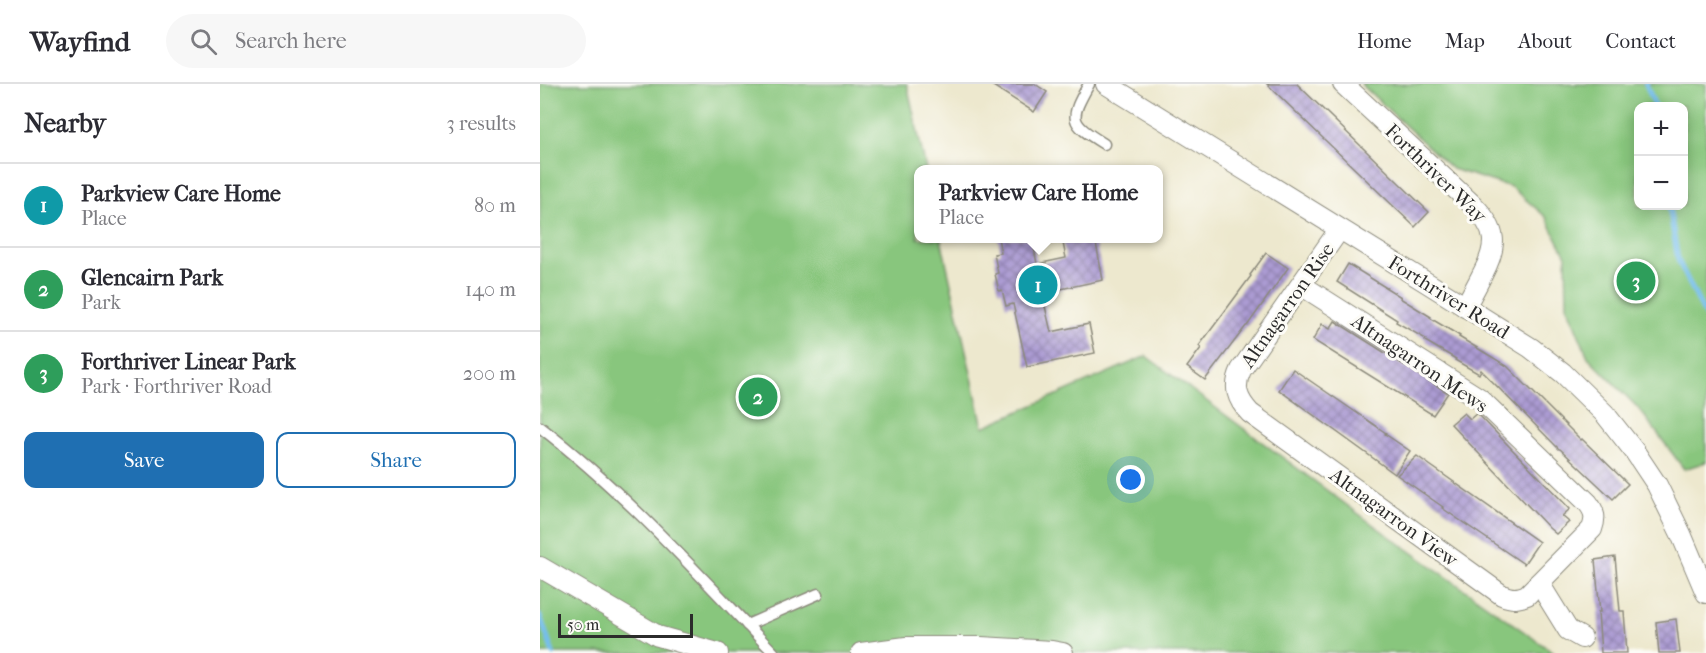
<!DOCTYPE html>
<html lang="en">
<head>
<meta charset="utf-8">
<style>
	:root { --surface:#fff; --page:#f7f7f7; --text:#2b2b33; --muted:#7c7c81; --line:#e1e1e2; --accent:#1f6fb2 }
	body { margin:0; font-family:"IM FELL French Canon",serif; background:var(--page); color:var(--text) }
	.controls { position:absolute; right:18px; top:18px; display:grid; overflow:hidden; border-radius:12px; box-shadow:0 3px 15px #0003 }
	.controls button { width:54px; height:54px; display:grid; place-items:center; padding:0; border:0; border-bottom:2px solid var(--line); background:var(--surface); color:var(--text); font:30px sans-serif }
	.scale { position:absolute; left:18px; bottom:15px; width:135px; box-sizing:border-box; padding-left:6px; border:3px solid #2b2b2b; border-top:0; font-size:16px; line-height:21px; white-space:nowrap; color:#2b2b2b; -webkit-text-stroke:4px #fdfcf7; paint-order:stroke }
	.you { position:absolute; left:591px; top:396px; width:21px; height:21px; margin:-15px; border:4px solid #fff; border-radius:50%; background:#1a73e8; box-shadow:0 0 0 9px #1a73e833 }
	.badge { display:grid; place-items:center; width:39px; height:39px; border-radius:50%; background:var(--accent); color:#fff; font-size:20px; font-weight:700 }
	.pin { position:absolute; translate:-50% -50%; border:3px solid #fff; box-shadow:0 2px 6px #0006 }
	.popup { position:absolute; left:374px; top:81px; width:249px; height:78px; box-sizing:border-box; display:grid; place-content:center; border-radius:12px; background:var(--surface); filter:drop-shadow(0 2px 4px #0005); font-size:20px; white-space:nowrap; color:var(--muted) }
	.popup b { font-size:22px; color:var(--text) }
	.popup::after { content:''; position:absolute; left:50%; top:100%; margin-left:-12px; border:12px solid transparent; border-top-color:var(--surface) }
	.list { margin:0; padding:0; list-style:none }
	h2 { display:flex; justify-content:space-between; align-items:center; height:78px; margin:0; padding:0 24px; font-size:26px }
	h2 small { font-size:20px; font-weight:400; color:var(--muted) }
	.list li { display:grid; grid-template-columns:39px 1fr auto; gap:18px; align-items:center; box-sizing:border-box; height:84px; padding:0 24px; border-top:2px solid var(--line) }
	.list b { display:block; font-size:22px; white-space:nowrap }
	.list p { margin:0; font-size:20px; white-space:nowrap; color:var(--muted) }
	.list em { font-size:20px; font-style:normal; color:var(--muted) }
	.actions { display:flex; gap:12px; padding:18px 24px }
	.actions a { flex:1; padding:14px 0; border:2px solid var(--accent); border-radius:12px; text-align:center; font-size:21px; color:var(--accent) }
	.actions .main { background:var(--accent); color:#fff }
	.icon { flex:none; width:33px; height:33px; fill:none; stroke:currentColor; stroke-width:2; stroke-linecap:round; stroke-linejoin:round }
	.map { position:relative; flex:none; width:1166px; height:569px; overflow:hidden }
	header { display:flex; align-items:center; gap:36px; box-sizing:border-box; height:84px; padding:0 30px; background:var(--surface); border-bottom:2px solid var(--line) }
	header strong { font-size:28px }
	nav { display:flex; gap:33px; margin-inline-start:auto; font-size:21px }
	.search { width:420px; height:54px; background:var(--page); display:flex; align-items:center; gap:15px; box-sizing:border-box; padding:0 21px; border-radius:33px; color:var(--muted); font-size:22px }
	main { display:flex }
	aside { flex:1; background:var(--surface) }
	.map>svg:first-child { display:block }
</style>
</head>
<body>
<header>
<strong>Wayfind</strong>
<div class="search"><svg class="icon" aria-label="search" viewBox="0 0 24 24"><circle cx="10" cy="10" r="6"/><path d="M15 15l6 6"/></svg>Search here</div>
<nav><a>Home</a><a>Map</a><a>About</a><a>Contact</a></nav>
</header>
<main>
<aside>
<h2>Nearby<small>3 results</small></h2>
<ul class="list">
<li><span class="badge" style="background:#0f9aa8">1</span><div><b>Parkview Care Home</b><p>Place</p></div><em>80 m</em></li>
<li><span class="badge" style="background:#2e9e5b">2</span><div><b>Glencairn Park</b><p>Park</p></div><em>140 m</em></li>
<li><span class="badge" style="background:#2e9e5b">3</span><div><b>Forthriver Linear Park</b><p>Park · Forthriver Road</p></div><em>200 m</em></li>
</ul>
<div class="actions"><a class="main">Save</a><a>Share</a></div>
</aside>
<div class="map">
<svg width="1166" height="569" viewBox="0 0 1166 569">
	<defs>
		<pattern id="building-cross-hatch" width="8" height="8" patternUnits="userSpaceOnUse" patternTransform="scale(1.5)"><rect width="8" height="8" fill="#ac9bd3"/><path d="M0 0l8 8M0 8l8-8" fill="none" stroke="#8c7fab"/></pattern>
	</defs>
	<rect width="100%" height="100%" fill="#fdfcf7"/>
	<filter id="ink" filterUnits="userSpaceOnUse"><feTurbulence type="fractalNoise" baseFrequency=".0167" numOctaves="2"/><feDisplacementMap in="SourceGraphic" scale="12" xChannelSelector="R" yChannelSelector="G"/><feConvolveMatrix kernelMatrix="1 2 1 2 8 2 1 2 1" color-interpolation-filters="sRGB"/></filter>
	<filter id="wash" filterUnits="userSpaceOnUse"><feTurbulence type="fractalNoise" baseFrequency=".008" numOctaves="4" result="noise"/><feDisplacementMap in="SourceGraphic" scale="24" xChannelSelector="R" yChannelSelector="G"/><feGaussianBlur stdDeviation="1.35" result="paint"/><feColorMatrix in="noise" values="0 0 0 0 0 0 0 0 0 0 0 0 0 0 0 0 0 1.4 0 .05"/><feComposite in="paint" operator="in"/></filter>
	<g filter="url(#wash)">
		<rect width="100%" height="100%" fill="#ede8ce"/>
		<g fill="#88c67d" stroke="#5a7854" stroke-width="1.5" fill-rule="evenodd">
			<path d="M 0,0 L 367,0 L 386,85 L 378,86 L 378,154 L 401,155 L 443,343 L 606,272 L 835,442 L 1014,569 L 0,569 Z"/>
			<path d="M 821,0 L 1166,0 L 1166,378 L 1144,385 L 1100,326 L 1048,273 L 1027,222 L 1026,172 L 1006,133 L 971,103 L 912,85 ZM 1098,22 L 1144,22 L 1144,122 L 1098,122 Z"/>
		</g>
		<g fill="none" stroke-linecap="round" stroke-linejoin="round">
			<g stroke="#75beed" stroke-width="5">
				<path d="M 1106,0 L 1115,22"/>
				<path d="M 1129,122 L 1138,176 L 1166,233"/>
				<path d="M 0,532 L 13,569"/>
			</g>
		</g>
		<g id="blocks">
			<g fill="url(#building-cross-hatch)">
				<path d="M 450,0 L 495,0 L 507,8 L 494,28 Z"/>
				<path d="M 727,0 L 757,0 L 889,128 L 875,143 Z"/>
				<path d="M 458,154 L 492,154 L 497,180 L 526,174 L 522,154 L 555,154 L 563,196 L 502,209 L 511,248 L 549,240 L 555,269 L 487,283 L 473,220 L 466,222 L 462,206 L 459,207 L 455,190 L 458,189 L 454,170 L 461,169 Z"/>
				<path d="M 726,169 L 748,184 L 707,242 L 706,242 L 665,296 L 647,283 L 661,264 L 659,262 L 711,192 L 710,191 Z"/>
				<path d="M 808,180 L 861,213 L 860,214 L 891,233 L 890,234 L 920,252 L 919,253 L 967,282 L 1041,356 L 1042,355 L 1088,400 L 1073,415 L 1020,365 L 1019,365 L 941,286 L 939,290 L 915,276 L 916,275 L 885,257 L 886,255 L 856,238 L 857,236 L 797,198 Z"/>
				<path d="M 795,237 L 908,309 L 893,331 L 773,256 L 782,240 L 790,245 Z"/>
				<path d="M 753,285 L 846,349 L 845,350 L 870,367 L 855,390 L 739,306 Z"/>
				<path d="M 924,329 L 930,335 L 937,329 L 1030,425 L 1022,432 L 1029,438 L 1016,450 L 1009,444 L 911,340 Z"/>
				<path d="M 877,372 L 999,458 L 984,480 L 902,424 L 903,423 L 857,391 Z"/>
				<path d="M 1075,473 L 1080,527 L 1084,527 L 1087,569 L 1061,569 L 1058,528 L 1060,528 L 1055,476 Z"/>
				<path d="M 1136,535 L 1140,569 L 1119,569 L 1116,538 Z"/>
			</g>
		</g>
	</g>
	<g filter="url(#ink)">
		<use href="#blocks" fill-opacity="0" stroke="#8c8a7c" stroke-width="1.5"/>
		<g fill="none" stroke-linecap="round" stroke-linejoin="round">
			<defs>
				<g id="service">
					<path d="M 549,0 C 529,36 529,38 564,60"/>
					<path d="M 0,343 C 86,409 159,491 234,569"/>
					<path d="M 207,541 L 278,510"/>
				</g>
				<g id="minor">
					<path d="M 566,0 L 889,200 L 991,264 L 1023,289 L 1065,330 L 1095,368 L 1117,401 L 1141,450 L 1166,509"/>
					<path d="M 803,0 L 934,122 C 957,146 958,161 943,189 C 937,201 931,212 925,223"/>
					<path d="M 761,201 L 939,314 L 1048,419 C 1055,428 1056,434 1052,445 L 987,511 C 977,515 972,515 962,511 L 710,329 C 697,315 693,303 701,286 L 799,146"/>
					<path d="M 0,483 L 118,552 L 178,569"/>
					<path d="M 999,499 L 1028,546 L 1042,554"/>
					<path d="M 321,569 L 366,563 L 441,563 L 512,567 L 523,569"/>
				</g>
			</defs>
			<use href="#service" stroke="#8c8a7c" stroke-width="13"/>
			<use href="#minor" stroke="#8c8a7c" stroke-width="22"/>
			<use href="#service" stroke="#fff" stroke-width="10"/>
			<use href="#minor" stroke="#fff" stroke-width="20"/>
		</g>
	</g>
	<g text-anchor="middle" stroke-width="6" stroke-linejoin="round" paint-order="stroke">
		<g font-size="20" fill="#2b2b2b" stroke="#fdfcf7">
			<text transform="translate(896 89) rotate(44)" y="7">Forthriver Way</text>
			<text transform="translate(909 213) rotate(32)" y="7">Forthriver Road</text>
			<text transform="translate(747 221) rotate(-55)" y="7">Altnagarron Rise</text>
			<text transform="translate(880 279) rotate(34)" y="7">Altnagarron Mews</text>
			<text transform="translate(854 433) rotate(36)" y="7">Altnagarron View</text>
		</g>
	</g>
</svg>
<div class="controls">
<button>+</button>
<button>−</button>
</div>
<div class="scale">50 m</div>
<div class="you"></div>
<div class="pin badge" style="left:498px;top:201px;background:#0f9aa8">1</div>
<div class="popup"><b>Parkview Care Home</b>Place</div>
<div class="pin badge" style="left:218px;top:313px;background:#2e9e5b">2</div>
<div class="pin badge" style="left:1096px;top:197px;background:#2e9e5b">3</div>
</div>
</main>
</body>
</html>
